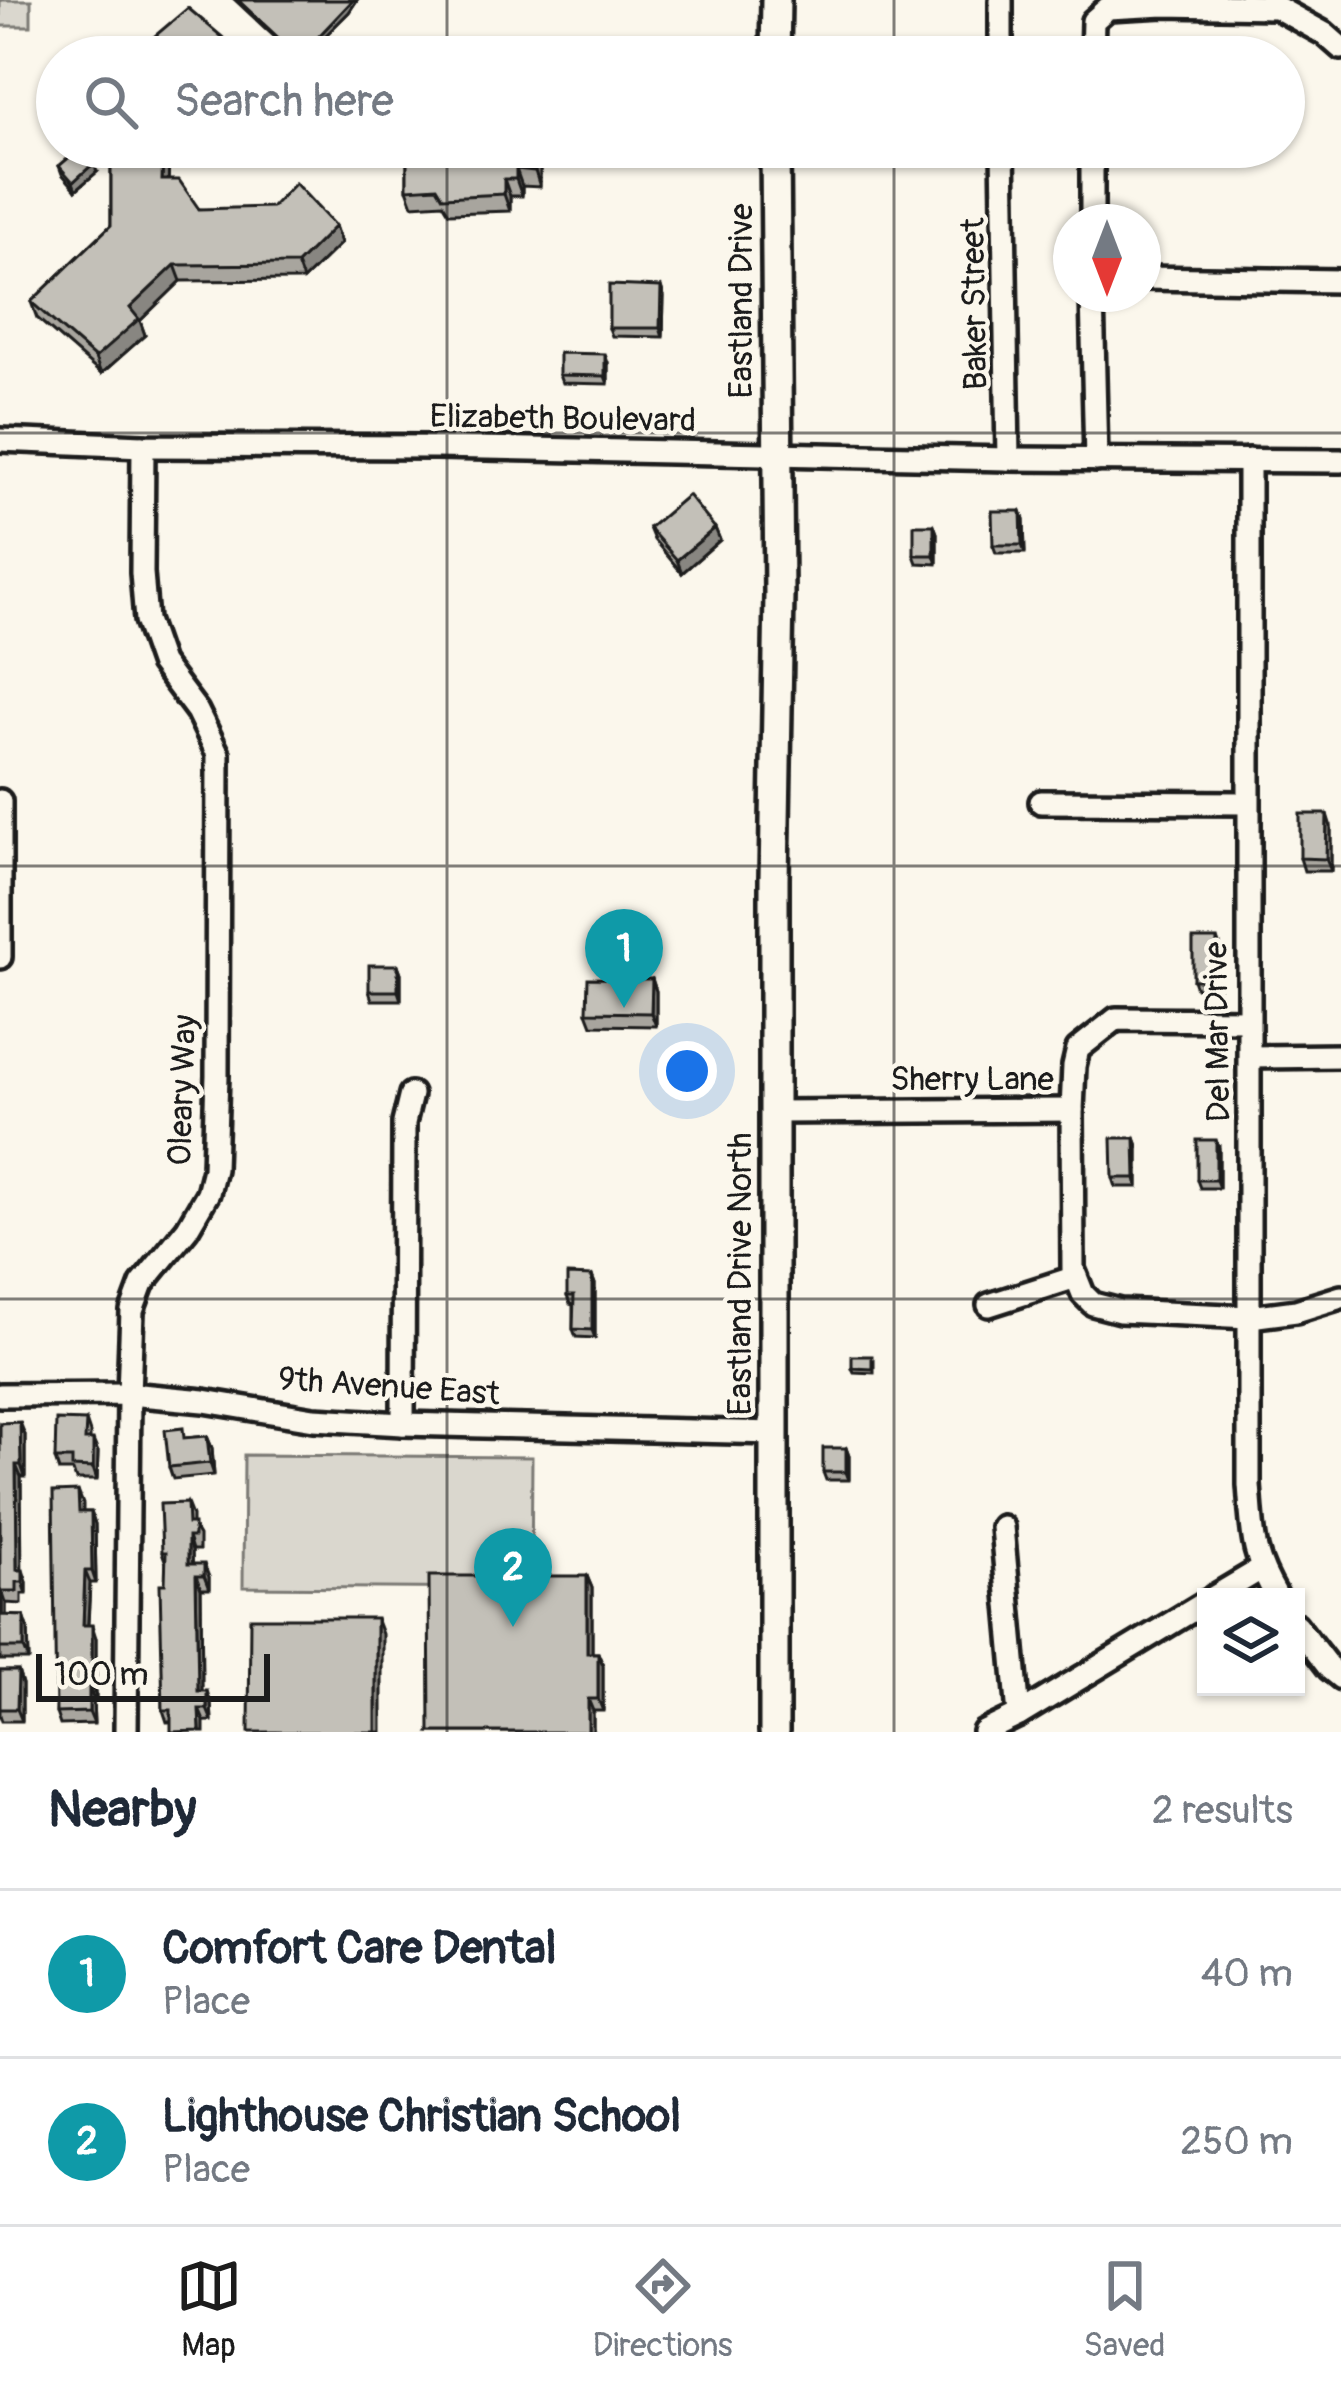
<!DOCTYPE html>
<html lang="en">
<head>
<meta charset="utf-8">
<style>
	:root { --surface:#fff; --page:#f2f2f3; --text:#1f2937; --muted:#747a83; --line:#e0e1e3; --accent:#1c1c1c }
	body { margin:0; font-family:Pangolin,sans-serif; background:var(--page); color:var(--text) }
	.controls { position:absolute; right:36px; bottom:36px; display:grid; overflow:hidden; border-radius:0px; box-shadow:0 3px 9px #0004 }
	.controls button { width:108px; height:108px; display:grid; place-items:center; padding:0; border:0; border-bottom:3px solid var(--line); background:var(--surface); color:var(--text); font:60px sans-serif }
	.compass { position:absolute; left:1053px; top:204px; width:108px; height:108px; border-radius:50%; background:var(--surface); box-shadow:0 3px 9px #0004; rotate:180deg }
	.scale { position:absolute; left:36px; bottom:30px; width:234px; box-sizing:border-box; padding-left:12px; border:6px solid #1c1c1c; border-top:0; font-size:33px; line-height:42px; white-space:nowrap; color:#1c1c1c; -webkit-text-stroke:9px #fbf7ec; paint-order:stroke }
	.you { position:absolute; left:687px; top:1071px; width:42px; height:42px; margin:-30px; border:9px solid #fff; border-radius:50%; background:#1a73e8; box-shadow:0 0 0 18px #1a73e833 }
	.badge { display:grid; place-items:center; width:78px; height:78px; border-radius:50%; background:var(--accent); color:#fff; font-size:39px; font-weight:700 }
	.pin { position:absolute; translate:-50% -99px; filter:drop-shadow(0 3px 6px #0008) }
	.pin::after { content:''; position:absolute; top:63px; width:42px; height:36px; background:inherit; clip-path:polygon(0 0,100% 0,50% 100%) }
	.list { margin:0; padding:0; list-style:none }
	h2 { display:flex; justify-content:space-between; align-items:center; height:156px; margin:0; padding:0 48px; font-size:51px }
	h2 small { font-size:39px; font-weight:400; color:var(--muted) }
	.list li { display:grid; grid-template-columns:78px 1fr auto; gap:36px; align-items:center; box-sizing:border-box; height:168px; padding:0 48px; border-top:3px solid var(--line) }
	.list b { display:block; font-size:45px; white-space:nowrap }
	.list p { margin:0; font-size:39px; white-space:nowrap; color:var(--muted) }
	.list em { font-size:39px; font-style:normal; color:var(--muted) }
	.icon { flex:none; width:66px; height:66px; fill:none; stroke:currentColor; stroke-width:2; stroke-linecap:round; stroke-linejoin:round }
	.map { position:relative; flex:none; width:1341px; height:1732px; overflow:hidden }
	.search { position:absolute; background:var(--surface); box-shadow:0 3px 9px #0004; left:36px; right:36px; top:36px; height:132px; display:flex; align-items:center; gap:30px; box-sizing:border-box; padding:0 42px; border-radius:66px; color:var(--muted); font-size:45px }
	.sheet { height:492px; background:var(--surface) }
	nav { display:flex; justify-content:space-around; align-items:center; box-sizing:border-box; height:168px; border-top:3px solid var(--line); background:var(--surface); font-size:33px; color:var(--muted) }
	nav a { display:grid; justify-items:center; gap:6px }
	nav .on { color:var(--accent) }
	.map>svg:first-child { display:block }
</style>
</head>
<body>
<div class="map">
<svg width="1341" height="1732" viewBox="0 0 1341 1732">
	<rect width="100%" height="100%" fill="#fbf7ec"/>
	<filter id="ink" filterUnits="userSpaceOnUse"><feTurbulence type="fractalNoise" baseFrequency=".00833" numOctaves="2"/><feDisplacementMap in="SourceGraphic" scale="24" xChannelSelector="R" yChannelSelector="G"/><feConvolveMatrix kernelMatrix="1 2 1 2 8 2 1 2 1" color-interpolation-filters="sRGB"/></filter>
	<g filter="url(#ink)">
		<g fill="#dad7ce" stroke="#7b7a75" stroke-width="3">
			<rect x="0" y="0" width="31" height="26"/>
			<path d="M 244,1455 L 532,1457 L 531,1589 L 243,1587 Z"/>
		</g>
		<g fill="none" stroke-linecap="round" stroke-linejoin="round">
			<defs>
				<g id="minor">
					<path d="M 1001,0 L 1001,57"/>
					<path d="M 1092,57 L 1093,21 L 1108,8 L 1164,5 L 1276,7 L 1325,34 L 1341,48"/>
					<path d="M 1003,147 L 1008,459"/>
					<path d="M 1092,147 L 1092,222"/>
					<path d="M 1143,278 L 1341,281"/>
					<path d="M 1092,294 L 1096,460"/>
					<path d="M 0,440 L 143,446 L 436,447 L 1008,459 L 1341,461"/>
					<path d="M 1249,460 L 1249,1485 C 1253,1535 1251,1553 1277,1597"/>
					<path d="M 0,801 L 0,957"/>
					<path d="M 1041,802 L 1248,803"/>
					<path d="M 1248,1020 L 1116,1019 L 1078,1049 L 1074,1066 L 1072,1110 L 1073,1269 L 1083,1294 L 1093,1304 L 1120,1311 L 1250,1317 L 1296,1311 L 1341,1297"/>
					<path d="M 1251,1057 L 1341,1056"/>
					<path d="M 774,1112 L 1072,1110"/>
					<path d="M 989,1305 L 1076,1277"/>
					<path d="M 0,1395 L 129,1394 L 204,1401 L 314,1419 L 403,1424 L 775,1433"/>
					<path d="M 403,1424 L 404,1123 L 411,1094"/>
					<path d="M 1002,1527 L 1019,1715"/>
					<path d="M 1214,1597 L 1261,1569"/>
					<path d="M 1296,1625 L 1330,1669 L 1341,1678"/>
					<path d="M 126,1732 L 129,1394 L 132,1311 L 142,1284 L 187,1229 L 208,1193 L 214,1169 L 217,1075 L 218,754 L 197,711 L 161,663 L 146,620 L 142,573 L 143,446"/>
					<path d="M 984,1732 L 1019,1715 L 1206,1602"/>
				</g>
				<g id="major">
					<path d="M 775,57 L 776,0"/>
					<path d="M 774,1732 L 774,879 L 779,595 L 775,147"/>
				</g>
			</defs>
			<use href="#minor" stroke="#1c1c1c" stroke-width="30"/>
			<use href="#major" stroke="#1c1c1c" stroke-width="36"/>
			<use href="#minor" stroke="#fbf7ec" stroke-width="21"/>
			<use href="#major" stroke="#fbf7ec" stroke-width="27"/>
		</g>
		<g fill="#a8a59e" stroke="#1c1c1c" stroke-width="3">
			<path d="M 235,0 L 357,0 L 349,12 L 304,57 L 296,57 Z"/>
			<path d="M 111,147 L 169,147 L 168,180 L 199,209 L 335,226 L 341,243 L 303,280 L 181,281 L 140,321 L 145,335 L 101,374 L 37,318 L 31,302 L 111,225 Z"/>
			<path d="M 407,147 L 540,147 L 540,187 L 522,186 L 522,196 L 510,196 L 510,211 L 449,213 L 443,203 L 413,205 L 407,189 Z"/>
			<path d="M 59,166 L 97,172 L 76,190 L 62,174 Z"/>
			<path d="M 661,287 L 664,296 L 663,337 L 612,336 L 609,328 Z"/>
			<path d="M 608,363 L 608,384 L 562,383 L 559,375 Z"/>
			<path d="M 1021,511 L 1024,519 L 1025,553 L 996,553 L 993,545 Z"/>
			<path d="M 934,525 L 937,533 L 937,564 L 917,563 L 914,555 Z"/>
			<path d="M 649,528 L 715,528 L 720,540 L 682,573 L 654,540 Z"/>
			<path d="M 1331,827 L 1331,871 L 1304,871 L 1300,858 Z"/>
			<path d="M 1220,947 L 1219,988 L 1196,988 L 1193,980 Z"/>
			<path d="M 398,965 L 401,973 L 401,1000 L 372,1000 L 369,991 Z"/>
			<path d="M 652,979 L 656,991 L 656,1026 L 592,1025 L 587,1012 Z"/>
			<path d="M 1135,1138 L 1138,1146 L 1138,1187 L 1116,1187 L 1113,1178 Z"/>
			<path d="M 1219,1148 L 1219,1188 L 1200,1188 L 1197,1180 Z"/>
			<path d="M 592,1276 L 595,1284 L 595,1338 L 576,1337 L 573,1329 L 573,1305 L 570,1304 L 567,1296 Z"/>
			<path d="M 874,1360 L 874,1373 L 854,1372 L 852,1368 Z"/>
			<path d="M 86,1421 L 90,1433 L 90,1440 L 98,1452 L 97,1480 L 76,1480 L 73,1471 L 59,1471 L 55,1459 Z"/>
			<path d="M 0,1423 L 25,1435 L 25,1477 L 21,1477 L 21,1570 L 27,1582 L 27,1594 L 22,1594 L 22,1604 L 6,1603 L 6,1616 L 24,1616 L 28,1628 L 29,1660 L 0,1660 Z"/>
			<path d="M 207,1436 L 212,1448 L 214,1475 L 173,1479 L 169,1467 L 187,1438 Z"/>
			<path d="M 846,1448 L 849,1456 L 849,1480 L 826,1480 L 823,1472 Z"/>
			<path d="M 78,1491 L 83,1504 L 83,1512 L 91,1512 L 95,1524 L 96,1583 L 90,1583 L 88,1625 L 96,1638 L 96,1698 L 93,1698 L 94,1724 L 60,1725 L 56,1713 Z"/>
			<path d="M 187,1503 L 192,1516 L 192,1524 L 199,1536 L 199,1550 L 192,1550 L 192,1564 L 209,1577 L 209,1589 L 201,1589 L 202,1691 L 211,1703 L 212,1721 L 167,1722 L 163,1710 L 166,1563 L 162,1552 Z"/>
			<path d="M 587,1576 L 592,1588 L 592,1653 L 598,1653 L 603,1665 L 603,1711 L 593,1711 L 593,1732 L 430,1732 Z"/>
			<path d="M 0,1671 L 18,1671 L 22,1684 L 22,1721 L 2,1721 L 0,1715 Z"/>
		</g>
		<g fill="#888681" stroke="#1c1c1c" stroke-width="3">
			<path d="M 353,0 L 357,0 L 349,12 L 304,57 L 299,57 Z"/>
			<path d="M 227,41 L 233,57 L 209,57 Z"/>
			<path d="M 163,147 L 169,147 L 168,197 L 162,180 Z"/>
			<path d="M 534,147 L 540,147 L 540,187 L 535,171 Z"/>
			<path d="M 94,163 L 97,172 L 76,190 L 73,182 Z"/>
			<path d="M 516,169 L 522,186 L 522,196 L 516,179 Z"/>
			<path d="M 504,179 L 510,196 L 510,211 L 504,194 Z"/>
			<path d="M 335,226 L 341,243 L 303,280 L 297,264 Z"/>
			<path d="M 175,265 L 181,281 L 140,321 L 145,335 L 101,374 L 95,358 L 130,308 Z"/>
			<path d="M 661,287 L 664,296 L 663,337 L 660,328 Z"/>
			<path d="M 605,354 L 608,363 L 608,384 L 605,376 Z"/>
			<path d="M 1021,511 L 1024,519 L 1025,553 L 1022,545 Z"/>
			<path d="M 934,525 L 937,533 L 937,564 L 934,555 Z"/>
			<path d="M 715,528 L 720,540 L 682,573 L 677,560 Z"/>
			<path d="M 1327,814 L 1331,827 L 1331,871 L 1326,859 Z"/>
			<path d="M 1217,939 L 1220,947 L 1219,988 L 1216,980 Z"/>
			<path d="M 398,965 L 401,973 L 401,1000 L 398,991 Z"/>
			<path d="M 652,979 L 656,991 L 656,1026 L 651,1013 Z"/>
			<path d="M 1135,1138 L 1138,1146 L 1138,1187 L 1136,1178 Z"/>
			<path d="M 1216,1140 L 1219,1148 L 1219,1188 L 1216,1180 Z"/>
			<path d="M 592,1276 L 595,1284 L 595,1338 L 592,1330 Z"/>
			<path d="M 20,1422 L 25,1435 L 25,1477 L 21,1465 Z"/>
			<path d="M 207,1436 L 212,1448 L 214,1475 L 210,1463 Z"/>
			<path d="M 93,1440 L 98,1452 L 97,1480 L 93,1468 Z"/>
			<path d="M 846,1448 L 849,1456 L 849,1480 L 846,1472 Z"/>
			<path d="M 16,1465 L 21,1477 L 22,1582 L 17,1570 Z"/>
			<path d="M 91,1512 L 95,1524 L 96,1583 L 92,1571 Z"/>
			<path d="M 188,1537 L 192,1550 L 193,1576 L 188,1564 Z"/>
			<path d="M 204,1564 L 209,1577 L 209,1589 L 204,1576 Z"/>
			<path d="M 23,1570 L 27,1582 L 27,1594 L 23,1582 Z"/>
			<path d="M 85,1571 L 90,1583 L 87,1637 L 83,1625 Z"/>
			<path d="M 196,1576 L 201,1589 L 202,1703 L 198,1691 Z"/>
			<path d="M 587,1576 L 592,1588 L 592,1665 L 587,1653 Z"/>
			<path d="M 2,1591 L 6,1603 L 6,1628 L 2,1615 Z"/>
			<path d="M 24,1616 L 28,1628 L 29,1660 L 24,1648 Z"/>
			<path d="M 376,1618 L 382,1634 L 382,1732 L 376,1732 Z"/>
			<path d="M 92,1625 L 96,1638 L 96,1698 L 92,1685 Z"/>
			<path d="M 598,1653 L 603,1665 L 603,1711 L 598,1699 Z"/>
			<path d="M 18,1671 L 22,1684 L 22,1721 L 17,1709 Z"/>
			<path d="M 89,1686 L 93,1698 L 94,1724 L 89,1712 Z"/>
			<path d="M 207,1691 L 211,1703 L 212,1721 L 207,1709 Z"/>
			<path d="M 588,1699 L 593,1711 L 593,1732 L 588,1732 Z"/>
			<path d="M 199,1709 L 204,1721 L 204,1732 L 200,1732 Z"/>
		</g>
		<g fill="#c3c0b8" stroke="#1c1c1c" stroke-width="3">
			<path d="M 238,0 L 353,0 L 299,57 Z"/>
			<path d="M 188,8 L 227,41 L 209,57 L 130,57 Z"/>
			<path d="M 111,147 L 163,147 L 162,180 L 179,180 L 199,209 L 272,207 L 295,183 L 335,226 L 297,264 L 175,265 L 130,308 L 139,319 L 95,358 L 31,302 L 111,225 Z"/>
			<path d="M 407,147 L 534,147 L 535,171 L 516,169 L 516,179 L 504,179 L 504,194 L 443,197 L 437,187 L 407,189 Z"/>
			<path d="M 80,148 L 94,163 L 73,182 L 59,166 Z"/>
			<path d="M 609,285 L 661,287 L 660,328 L 609,328 Z"/>
			<path d="M 559,353 L 605,354 L 605,376 L 559,375 Z"/>
			<path d="M 688,495 L 715,528 L 677,560 L 649,528 Z"/>
			<path d="M 992,511 L 1021,511 L 1022,545 L 993,545 Z"/>
			<rect x="914" y="525" width="20" height="30"/>
			<path d="M 1300,814 L 1327,814 L 1326,859 L 1300,858 Z"/>
			<path d="M 1193,939 L 1217,939 L 1216,980 L 1193,980 Z"/>
			<rect x="369" y="965" width="29" height="26"/>
			<path d="M 588,978 L 652,979 L 651,1013 L 587,1012 Z"/>
			<path d="M 1112,1138 L 1135,1138 L 1136,1178 L 1113,1178 Z"/>
			<rect x="1197" y="1140" width="19" height="40"/>
			<path d="M 567,1275 L 592,1276 L 592,1330 L 573,1329 L 574,1296 L 567,1296 Z"/>
			<path d="M 852,1356 L 872,1356 L 872,1369 L 852,1368 Z"/>
			<path d="M 56,1420 L 86,1421 L 85,1440 L 93,1440 L 93,1468 L 72,1467 L 72,1459 L 55,1459 Z"/>
			<path d="M 20,1422 L 21,1465 L 16,1465 L 17,1570 L 23,1570 L 23,1582 L 17,1582 L 17,1591 L 2,1591 L 2,1615 L 24,1616 L 24,1648 L 0,1648 L 0,1423 Z"/>
			<path d="M 183,1428 L 184,1438 L 207,1436 L 210,1463 L 169,1467 L 165,1430 Z"/>
			<rect x="823" y="1448" width="23" height="24"/>
			<path d="M 78,1491 L 79,1512 L 91,1512 L 92,1571 L 85,1571 L 83,1625 L 92,1625 L 92,1685 L 89,1686 L 89,1712 L 56,1713 L 53,1492 Z"/>
			<path d="M 187,1503 L 188,1524 L 194,1524 L 194,1537 L 188,1537 L 188,1564 L 204,1564 L 204,1576 L 196,1576 L 198,1691 L 207,1691 L 207,1709 L 199,1709 L 200,1731 L 171,1732 L 171,1710 L 163,1710 L 160,1584 L 165,1584 L 166,1552 L 162,1552 L 160,1504 Z"/>
			<path d="M 429,1576 L 587,1576 L 587,1653 L 598,1653 L 598,1699 L 588,1699 L 588,1732 L 430,1732 Z"/>
			<path d="M 250,1618 L 376,1618 L 376,1732 L 249,1732 Z"/>
			<path d="M 0,1671 L 18,1671 L 17,1709 L 0,1709 Z"/>
		</g>
	</g>
	<path fill="none" stroke="#1c1c1c" stroke-width="3" stroke-opacity="0.55" d="M 447,0 L 447,57M 894,0 L 894,57M 447,147 L 447,1732M 894,147 L 894,1732M 0,433 L 1341,433M 0,866 L 1341,866M 0,1299 L 1341,1299"/>
	<g text-anchor="middle" stroke-width="9" stroke-linejoin="round" paint-order="stroke">
		<g font-size="33" fill="#1c1c1c" stroke="#fbf7ec">
			<text transform="translate(740 301) rotate(-90)" y="12">Eastland Drive</text>
			<text transform="translate(973 304) rotate(-91)" y="12">Baker Street</text>
			<text transform="translate(563 417) rotate(1)" y="12">Elizabeth Boulevard</text>
			<text transform="translate(1216 1032) rotate(-91)" y="12">Del Mar Drive</text>
			<text x="972" y="1090">Sherry Lane</text>
			<text transform="translate(181 1090) rotate(-88)" y="12">Oleary Way</text>
			<text transform="translate(739 1274) rotate(-90)" y="12">Eastland Drive North</text>
			<text transform="translate(389 1385) rotate(4)" y="12">9th Avenue East</text>
		</g>
	</g>
</svg>
<div class="controls">
<button><svg class="icon" aria-label="layers" viewBox="0 0 24 24"><path d="M12 4l9 5-9 5-9-5zM3 14l9 5 9-5"/></svg></button>
</div>
<svg class="compass" viewBox="-18 -18 36 36"><path d="M0-13l5 13h-10z" fill="#e53935"/><path d="M0 13l5-13h-10z" fill="#747a83"/></svg>
<div class="scale">100 m</div>
<div class="you"></div>
<div class="pin badge" style="left:624px;top:1008px;background:#0f9aa8">1</div>
<div class="pin badge" style="left:513px;top:1627px;background:#0f9aa8">2</div>
<div class="search"><svg class="icon" aria-label="search" viewBox="0 0 24 24"><circle cx="10" cy="10" r="6"/><path d="M15 15l6 6"/></svg>Search here</div>
</div>
<section class="sheet">
<h2>Nearby<small>2 results</small></h2>
<ul class="list">
<li><span class="badge" style="background:#0f9aa8">1</span><div><b>Comfort Care Dental</b><p>Place</p></div><em>40 m</em></li>
<li><span class="badge" style="background:#0f9aa8">2</span><div><b>Lighthouse Christian School</b><p>Place</p></div><em>250 m</em></li>
</ul>
</section>
<nav>
<a class="on"><svg class="icon" aria-label="map" viewBox="0 0 24 24"><path d="M3 6l6-2 6 2 6-2v14l-6 2-6-2-6 2zM9 4v14M15 6v14"/></svg>Map</a>
<a><svg class="icon" aria-label="directions" viewBox="0 0 24 24"><path d="M12 3l9 9-9 9-9-9zM9 14v-3h6M13 9l2 2-2 2"/></svg>Directions</a>
<a><svg class="icon" aria-label="saved" viewBox="0 0 24 24"><path d="M7 4h10v16l-5-4-5 4z"/></svg>Saved</a>
</nav>
</body>
</html>
